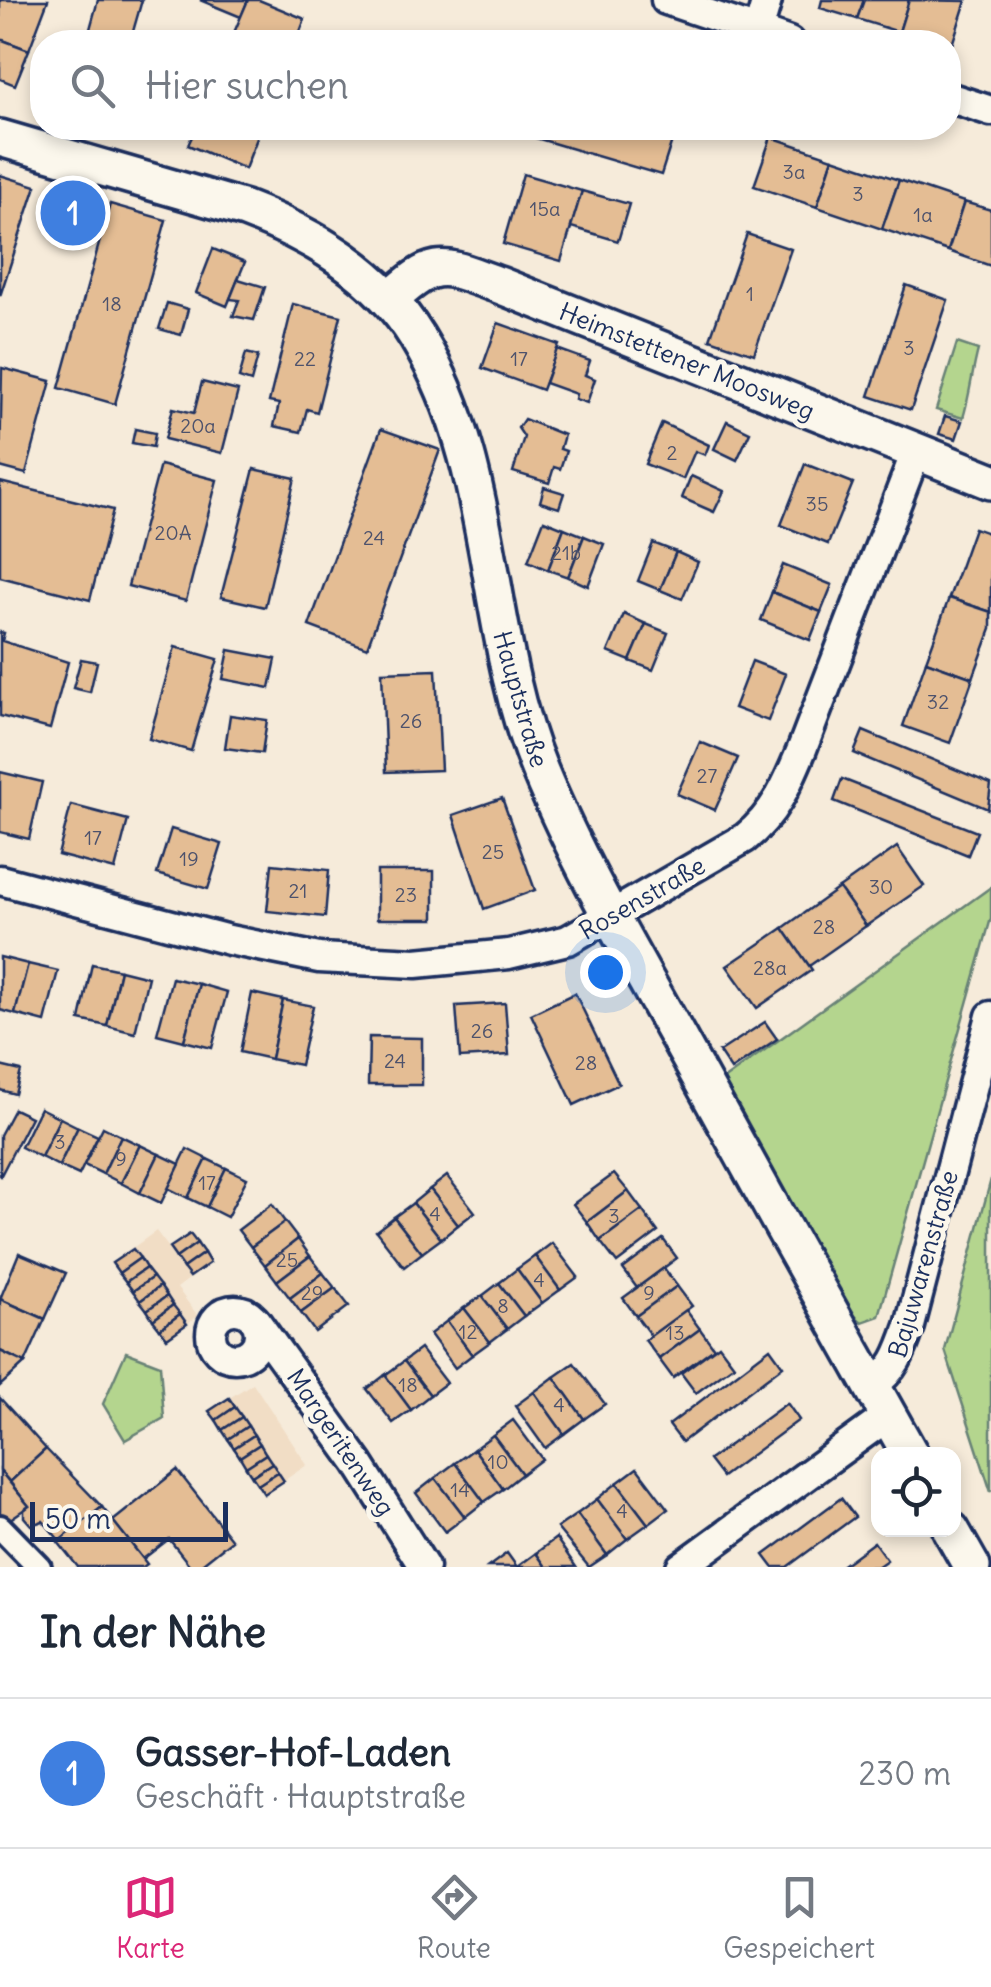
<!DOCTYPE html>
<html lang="de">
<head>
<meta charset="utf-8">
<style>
	:root { --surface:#fff; --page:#f2f2f3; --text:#1f2937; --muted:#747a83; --line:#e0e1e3; --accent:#db2777 }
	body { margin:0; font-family:Delius,sans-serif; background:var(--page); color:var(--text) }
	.controls { position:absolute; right:30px; bottom:30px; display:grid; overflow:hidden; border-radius:20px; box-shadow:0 5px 15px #0003 }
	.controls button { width:90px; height:90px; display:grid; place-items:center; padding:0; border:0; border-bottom:2px solid var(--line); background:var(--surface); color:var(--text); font:50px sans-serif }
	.scale { position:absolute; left:30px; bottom:25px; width:198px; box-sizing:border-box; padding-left:10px; border:5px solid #1b2f5e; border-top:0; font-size:28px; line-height:35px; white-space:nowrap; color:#1b2f5e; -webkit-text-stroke:8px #fbf7ec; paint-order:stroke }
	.you { position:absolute; left:605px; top:972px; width:35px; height:35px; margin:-25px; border:8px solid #fff; border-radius:50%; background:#1a73e8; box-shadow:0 0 0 15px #1a73e833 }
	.badge { display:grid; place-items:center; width:65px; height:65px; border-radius:50%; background:var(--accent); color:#fff; font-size:32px; font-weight:700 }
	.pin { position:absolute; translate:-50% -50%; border:5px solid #fff; box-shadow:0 2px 10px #0006 }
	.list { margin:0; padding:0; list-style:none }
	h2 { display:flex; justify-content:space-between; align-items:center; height:130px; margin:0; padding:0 40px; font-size:42px }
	h2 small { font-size:32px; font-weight:400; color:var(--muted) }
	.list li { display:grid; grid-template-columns:65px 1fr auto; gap:30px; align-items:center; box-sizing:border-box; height:150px; padding:0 40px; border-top:2px solid var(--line) }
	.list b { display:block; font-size:38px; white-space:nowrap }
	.list p { margin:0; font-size:32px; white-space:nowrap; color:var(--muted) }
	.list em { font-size:32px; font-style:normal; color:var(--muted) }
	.icon { flex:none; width:55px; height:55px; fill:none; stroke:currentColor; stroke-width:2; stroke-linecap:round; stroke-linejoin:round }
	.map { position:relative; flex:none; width:991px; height:1567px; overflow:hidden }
	.search { position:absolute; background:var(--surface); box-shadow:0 5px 15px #0003; left:30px; right:30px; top:30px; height:110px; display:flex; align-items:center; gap:25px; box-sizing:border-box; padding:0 35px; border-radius:40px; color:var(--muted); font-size:38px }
	.sheet { height:280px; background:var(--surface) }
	nav { display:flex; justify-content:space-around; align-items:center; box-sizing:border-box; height:140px; border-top:2px solid var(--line); background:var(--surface); font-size:28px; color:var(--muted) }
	nav a { display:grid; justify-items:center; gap:5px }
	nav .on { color:var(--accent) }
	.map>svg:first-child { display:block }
</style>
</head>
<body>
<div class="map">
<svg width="991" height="1567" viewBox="0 0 991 1567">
	<rect width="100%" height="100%" fill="#f6ebda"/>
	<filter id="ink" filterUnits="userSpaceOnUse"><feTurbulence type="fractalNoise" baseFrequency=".01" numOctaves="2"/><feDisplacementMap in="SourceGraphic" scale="20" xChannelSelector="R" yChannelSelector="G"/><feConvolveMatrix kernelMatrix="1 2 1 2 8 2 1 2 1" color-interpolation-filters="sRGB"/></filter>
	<g filter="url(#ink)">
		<g fill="#f1ddc5">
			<path d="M 156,1231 L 169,1248 L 190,1234 L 210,1263 L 177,1288 L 198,1316 L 167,1338 L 112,1263 Z"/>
			<path d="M 253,1383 L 307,1465 L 264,1494 L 209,1411 Z"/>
		</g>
		<g fill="#b4d58e" stroke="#688276" stroke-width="2.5">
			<path d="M 957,343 L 978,350 C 972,372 970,395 963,418 L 936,410 Z"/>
			<path d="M 991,887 L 991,918 L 879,1316 L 862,1322 L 842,1305 L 723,1080 Z"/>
			<path d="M 991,1179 L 991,1492 L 945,1350 Z"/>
			<path d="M 126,1352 L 160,1365 L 164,1418 L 125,1440 L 103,1404 Z"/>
		</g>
		<g fill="#e4bd94" stroke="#1b2f5e" stroke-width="2.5">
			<path d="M 0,0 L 48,0 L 29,50 L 0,39 Z"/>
			<path d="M 98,0 L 142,0 L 130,42 L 87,40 Z"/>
			<path d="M 200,0 L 248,0 L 241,17 Z"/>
			<path d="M 248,0 L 259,0 L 305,19 L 296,42 L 230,42 Z"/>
			<path d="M 822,0 L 864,0 L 857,19 L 820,8 Z"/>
			<path d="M 864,0 L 909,0 L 899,32 L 857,19 Z"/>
			<path d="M 909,0 L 966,1 L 951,48 L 948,42 L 934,42 L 899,32 Z"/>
			<path d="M 0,39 L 29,50 L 15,85 L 0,79 Z"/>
			<path d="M 196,128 L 261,128 L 245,169 L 188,145 Z"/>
			<path d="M 502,128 L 676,128 L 661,175 Z"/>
			<path d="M 771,137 L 833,158 L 817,207 L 754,186 Z"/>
			<path d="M 833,158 L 899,180 L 882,229 L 817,207 Z"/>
			<path d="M 523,174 L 582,191 L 561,261 L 503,244 Z"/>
			<path d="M 0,175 L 36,186 L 0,296 Z"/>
			<path d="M 899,180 L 964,202 L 948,251 L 882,229 Z"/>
			<path d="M 582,191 L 629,204 L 618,241 L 571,227 Z"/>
			<path d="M 65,199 L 88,205 L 79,233 L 57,227 Z"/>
			<path d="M 964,202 L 991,210 L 991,266 L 948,251 Z"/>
			<path d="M 110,204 L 166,220 L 115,404 L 59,388 Z"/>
			<path d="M 747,234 L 791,249 L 754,354 L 710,339 Z"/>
			<path d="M 213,249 L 245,262 L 227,306 L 196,293 Z"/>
			<path d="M 238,279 L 265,287 L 254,320 L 233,316 L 239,300 L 230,299 Z"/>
			<path d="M 906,285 L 948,300 L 911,410 L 869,396 Z"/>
			<path d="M 167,303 L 188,309 L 181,335 L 159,329 Z"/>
			<path d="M 293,304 L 341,316 L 317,412 L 307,409 L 301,432 L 274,426 L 279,404 L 269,402 Z"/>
			<path d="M 498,323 L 559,345 L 542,390 L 482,368 Z"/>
			<path d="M 557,349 L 590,361 L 585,375 L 595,379 L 587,403 L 575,399 L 576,394 L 545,383 Z"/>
			<path d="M 246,353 L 258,356 L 251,382 L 239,378 Z"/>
			<path d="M 2,368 L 51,381 L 26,474 L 0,467 Z"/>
			<path d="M 202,382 L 238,391 L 222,453 L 165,439 L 173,408 L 194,413 Z"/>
			<path d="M 945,416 L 962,421 L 956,439 L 939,434 Z"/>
			<path d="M 524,419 L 564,435 L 560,449 L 566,451 L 560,469 L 554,467 L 549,483 L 513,472 L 524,437 L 518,428 Z"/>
			<path d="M 727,421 L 750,432 L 737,460 L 714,449 Z"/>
			<path d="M 662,423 L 709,445 L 705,455 L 695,451 L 683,479 L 645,464 Z"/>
			<path d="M 135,429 L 155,433 L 153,447 L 132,443 Z"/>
			<path d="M 381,429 L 440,450 L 367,648 L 309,626 Z"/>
			<path d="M 805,464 L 853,483 L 828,544 L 781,525 Z"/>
			<path d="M 160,465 L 217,480 L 186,601 L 128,586 Z"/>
			<path d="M 254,469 L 295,478 L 265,607 L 221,597 Z"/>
			<path d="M 691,476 L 724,491 L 714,512 L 682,498 Z"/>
			<path d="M 0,482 L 113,510 L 90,600 L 0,577 Z"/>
			<path d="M 544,487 L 564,493 L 559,508 L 540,502 Z"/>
			<path d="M 544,520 L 564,528 L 548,570 L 528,561 Z"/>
			<path d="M 564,528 L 584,536 L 568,577 L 548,570 Z"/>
			<path d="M 974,528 L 991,534 L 991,612 L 949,598 Z"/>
			<path d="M 584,536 L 604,544 L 588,586 L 568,577 Z"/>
			<path d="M 653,543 L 676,552 L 660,590 L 638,581 Z"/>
			<path d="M 676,552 L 698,562 L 682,599 L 660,590 Z"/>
			<path d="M 783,565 L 832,585 L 821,612 L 772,592 Z"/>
			<path d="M 772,592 L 821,612 L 810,640 L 761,620 Z"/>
			<path d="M 949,598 L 991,612 L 991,629 L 973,678 L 926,661 Z"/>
			<path d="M 624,614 L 646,624 L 630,661 L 608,652 Z"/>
			<path d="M 646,624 L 668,633 L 653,670 L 630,661 Z"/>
			<path d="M 0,632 L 4,633 L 2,641 L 68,662 L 50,729 L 0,716 Z"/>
			<path d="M 175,647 L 218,659 L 191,751 L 149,739 Z"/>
			<path d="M 229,650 L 276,659 L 270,688 L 223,679 Z"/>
			<path d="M 81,659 L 97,662 L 90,692 L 73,688 Z"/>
			<path d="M 752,661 L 786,674 L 768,721 L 734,708 Z"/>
			<path d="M 926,661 L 973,678 L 950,743 L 903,726 Z"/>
			<path d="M 436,670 L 441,770 L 386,772 L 382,672 Z"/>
			<path d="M 230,715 L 267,720 L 262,753 L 225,748 Z"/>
			<path d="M 863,731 L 991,784 L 988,809 L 854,753 Z"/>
			<path d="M 700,742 L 738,758 L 715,810 L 677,794 Z"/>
			<path d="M 0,772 L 42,782 L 29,839 L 0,832 Z"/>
			<path d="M 842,779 L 977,832 L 968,855 L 834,801 Z"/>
			<path d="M 502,798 L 535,890 L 484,909 L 453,815 Z"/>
			<path d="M 71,805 L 128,820 L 115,870 L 58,855 Z"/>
			<path d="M 171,829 L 222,844 L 208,889 L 157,874 Z"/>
			<path d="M 897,847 L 924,886 L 866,926 L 839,888 Z"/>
			<path d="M 272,864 L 329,870 L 325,917 L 267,911 Z"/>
			<rect x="377" y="871" width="57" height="48"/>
			<path d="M 839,888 L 866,926 L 809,966 L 783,928 Z"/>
			<path d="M 783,928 L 812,970 L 757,1008 L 727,966 Z"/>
			<path d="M 0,957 L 28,964 L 15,1014 L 0,1010 Z"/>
			<path d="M 28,964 L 58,971 L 45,1022 L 15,1014 Z"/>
			<path d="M 92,964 L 120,970 L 107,1026 L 80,1020 Z"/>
			<path d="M 120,970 L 148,977 L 135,1033 L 107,1026 Z"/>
			<path d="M 172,978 L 199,984 L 184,1041 L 157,1034 Z"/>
			<path d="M 199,984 L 227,992 L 212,1048 L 184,1041 Z"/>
			<path d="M 252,993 L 283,1000 L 271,1059 L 240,1052 Z"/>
			<path d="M 575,993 L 619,1084 L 574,1105 L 531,1014 Z"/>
			<path d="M 283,1000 L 313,1006 L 300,1065 L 271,1059 Z"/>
			<path d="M 505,1003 L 509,1055 L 460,1058 L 456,1006 Z"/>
			<path d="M 765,1022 L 777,1039 L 731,1070 L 719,1052 Z"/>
			<path d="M 369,1037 L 422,1038 L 422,1085 L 368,1085 Z"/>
			<path d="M 0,1066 L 21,1071 L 15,1094 L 0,1090 Z"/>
			<path d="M 40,1108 L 60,1118 L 41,1157 L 21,1147 Z"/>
			<path d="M 14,1109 L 31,1117 L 0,1177 L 0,1135 Z"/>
			<path d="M 60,1118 L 78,1127 L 59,1166 L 41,1157 Z"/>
			<path d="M 78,1127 L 98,1136 L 79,1175 L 59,1166 Z"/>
			<path d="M 103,1127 L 121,1136 L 103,1174 L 84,1165 Z"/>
			<path d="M 121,1136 L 140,1145 L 121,1183 L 103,1174 Z"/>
			<path d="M 140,1145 L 159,1154 L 140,1193 L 121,1183 Z"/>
			<path d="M 187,1149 L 207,1159 L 188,1198 L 168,1188 Z"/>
			<path d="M 159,1154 L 180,1164 L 161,1203 L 140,1193 Z"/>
			<path d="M 207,1159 L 226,1168 L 207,1207 L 188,1198 Z"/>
			<path d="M 226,1168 L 247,1178 L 227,1217 L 207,1207 Z"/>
			<path d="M 614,1174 L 628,1191 L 587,1222 L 573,1204 Z"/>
			<path d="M 447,1176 L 475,1212 L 458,1225 L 430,1189 Z"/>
			<path d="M 430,1189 L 458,1225 L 441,1239 L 413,1203 Z"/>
			<path d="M 628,1191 L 642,1210 L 600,1241 L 587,1222 Z"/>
			<path d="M 413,1203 L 441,1239 L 422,1253 L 394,1217 Z"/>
			<path d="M 272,1204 L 285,1222 L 251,1247 L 238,1230 Z"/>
			<path d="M 642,1210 L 658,1232 L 617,1263 L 600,1241 Z"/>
			<path d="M 394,1217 L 422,1253 L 404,1267 L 376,1231 Z"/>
			<path d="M 285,1222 L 298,1239 L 265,1265 L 251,1247 Z"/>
			<path d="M 190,1234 L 197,1243 L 176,1258 L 169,1248 Z"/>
			<path d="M 298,1239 L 310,1256 L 277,1281 L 265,1265 Z"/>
			<path d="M 663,1239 L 677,1258 L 637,1288 L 623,1269 Z"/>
			<path d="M 197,1243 L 204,1253 L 183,1268 L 176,1258 Z"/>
			<path d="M 552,1243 L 578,1277 L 560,1290 L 535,1256 Z"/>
			<path d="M 133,1249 L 140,1258 L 119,1273 L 112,1263 Z"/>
			<path d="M 19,1253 L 66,1273 L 45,1319 L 0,1299 Z"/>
			<path d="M 204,1253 L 210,1263 L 190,1277 L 183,1268 Z"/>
			<path d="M 310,1256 L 323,1273 L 290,1298 L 277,1281 Z"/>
			<path d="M 535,1256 L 560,1290 L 542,1303 L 517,1269 Z"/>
			<path d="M 140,1258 L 146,1268 L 126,1282 L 119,1273 Z"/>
			<path d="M 146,1268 L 153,1277 L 133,1291 L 126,1282 Z"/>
			<path d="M 664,1268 L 677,1286 L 636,1316 L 623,1298 Z"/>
			<path d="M 517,1269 L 542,1303 L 524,1316 L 499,1283 Z"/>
			<path d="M 323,1273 L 335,1288 L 301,1313 L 290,1298 Z"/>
			<path d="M 153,1277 L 160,1286 L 140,1301 L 133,1291 Z"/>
			<path d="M 499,1283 L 524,1316 L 507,1329 L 482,1296 Z"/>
			<path d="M 160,1286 L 167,1296 L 147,1310 L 140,1301 Z"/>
			<path d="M 677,1286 L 692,1306 L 651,1336 L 636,1316 Z"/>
			<path d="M 335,1288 L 349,1306 L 315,1332 L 301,1313 Z"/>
			<path d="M 167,1296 L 173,1305 L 153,1320 L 147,1310 Z"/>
			<path d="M 482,1296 L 507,1329 L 490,1342 L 464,1308 Z"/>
			<path d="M 0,1299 L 45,1319 L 25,1363 L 0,1351 Z"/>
			<path d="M 173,1305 L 180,1314 L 160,1329 L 153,1320 Z"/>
			<path d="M 464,1308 L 490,1342 L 472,1355 L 447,1321 Z"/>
			<path d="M 686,1310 L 700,1329 L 659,1359 L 645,1340 Z"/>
			<path d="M 180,1314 L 187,1324 L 167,1338 L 160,1329 Z"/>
			<path d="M 447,1321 L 472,1355 L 455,1368 L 430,1334 Z"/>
			<path d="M 700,1329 L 714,1348 L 673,1378 L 659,1359 Z"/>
			<path d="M 719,1345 L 734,1365 L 696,1393 L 681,1373 Z"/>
			<path d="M 770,1348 L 783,1366 L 682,1442 L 669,1425 Z"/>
			<path d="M 420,1349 L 446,1383 L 430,1395 L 404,1361 Z"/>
			<path d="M 0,1351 L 25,1363 L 0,1386 Z"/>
			<path d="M 404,1361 L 430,1395 L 411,1410 L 385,1375 Z"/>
			<path d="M 574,1363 L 605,1404 L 584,1419 L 554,1377 Z"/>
			<path d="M 385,1375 L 411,1410 L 393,1423 L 367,1389 Z"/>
			<path d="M 554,1377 L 584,1419 L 564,1434 L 534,1392 Z"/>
			<path d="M 534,1392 L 564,1434 L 545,1448 L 515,1406 Z"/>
			<path d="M 0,1398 L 46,1449 L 10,1482 L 0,1471 Z"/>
			<path d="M 229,1398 L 235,1407 L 216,1420 L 209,1411 Z"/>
			<path d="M 787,1403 L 799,1420 L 722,1477 L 709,1460 Z"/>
			<path d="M 235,1407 L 242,1417 L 222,1430 L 216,1420 Z"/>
			<path d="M 242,1417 L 248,1426 L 228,1439 L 222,1430 Z"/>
			<path d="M 513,1420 L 542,1459 L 522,1474 L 493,1435 Z"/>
			<path d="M 248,1426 L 254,1435 L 234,1448 L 228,1439 Z"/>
			<path d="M 254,1435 L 260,1444 L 240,1457 L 234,1448 Z"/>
			<path d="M 493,1435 L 522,1474 L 503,1489 L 474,1449 Z"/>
			<path d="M 260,1444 L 266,1454 L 246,1467 L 240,1457 Z"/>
			<path d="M 46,1449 L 102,1507 L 60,1541 L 43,1521 L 31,1525 L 24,1517 L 24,1510 L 29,1506 L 10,1482 Z"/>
			<path d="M 474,1449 L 503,1489 L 484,1502 L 455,1463 Z"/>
			<path d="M 266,1454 L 272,1463 L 252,1476 L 246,1467 Z"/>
			<path d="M 272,1463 L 278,1472 L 258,1485 L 252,1476 Z"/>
			<path d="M 455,1463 L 484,1502 L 465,1517 L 435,1478 Z"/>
			<path d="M 637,1468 L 668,1509 L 648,1524 L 617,1483 Z"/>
			<path d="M 177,1470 L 232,1540 L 198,1567 L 191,1567 L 169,1539 L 143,1559 L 113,1521 Z"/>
			<path d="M 0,1471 L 29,1506 L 6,1522 L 0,1513 Z"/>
			<path d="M 278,1472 L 284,1481 L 264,1494 L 258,1485 Z"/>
			<path d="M 435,1478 L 465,1517 L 445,1532 L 416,1493 Z"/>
			<path d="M 617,1483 L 648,1524 L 627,1539 L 597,1499 Z"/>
			<path d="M 841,1498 L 855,1517 L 787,1567 L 773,1567 L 764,1555 Z"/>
			<path d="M 597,1499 L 627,1539 L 607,1555 L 577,1514 Z"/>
			<path d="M 102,1507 L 147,1564 L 143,1567 L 78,1567 L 58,1542 Z"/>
			<path d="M 577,1514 L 607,1555 L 589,1567 L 557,1528 Z"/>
			<path d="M 556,1538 L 576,1567 L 546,1567 L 536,1553 Z"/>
			<path d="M 874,1542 L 887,1560 L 877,1567 L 840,1567 Z"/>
			<path d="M 507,1553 L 517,1567 L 488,1567 Z"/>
			<path d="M 536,1553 L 546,1567 L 517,1567 Z"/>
		</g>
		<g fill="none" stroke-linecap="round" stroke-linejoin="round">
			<defs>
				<path id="pedestrian" d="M 0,1527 L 39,1567"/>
				<g id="minor">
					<path d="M 666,0 L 758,31"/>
					<path d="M 767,0 L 758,31 L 789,42"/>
					<path d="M 948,97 L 991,111"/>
					<path d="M 0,880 L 229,940 L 319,958 L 416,963 L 509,954 L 568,940 L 745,838 C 775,814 787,785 802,749 L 916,452"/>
					<circle cx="235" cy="1334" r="24"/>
					<path d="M 255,1320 L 358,1463 L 424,1567"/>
					<path d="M 872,1386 C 895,1370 901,1352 910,1326 L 991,1016"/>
					<path d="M 681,1567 L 888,1416"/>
				</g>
				<g id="tertiary">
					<path d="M 0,138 L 245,209 C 313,235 378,273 417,337 C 498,469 482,630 540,771 C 578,863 630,951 679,1039 C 755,1178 832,1316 910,1454"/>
					<path d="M 390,300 C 437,256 442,265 499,285 L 991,481"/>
					<path d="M 951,1530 L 972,1567"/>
				</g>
			</defs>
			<use href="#pedestrian" stroke="#1b2f5e" stroke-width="30"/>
			<use href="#minor" stroke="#1b2f5e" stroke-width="35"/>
			<use href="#tertiary" stroke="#1b2f5e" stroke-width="42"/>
			<use href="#pedestrian" stroke="#fbf7ec" stroke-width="22"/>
			<use href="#minor" stroke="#fbf7ec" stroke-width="28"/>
			<use href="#tertiary" stroke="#fbf7ec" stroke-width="35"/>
		</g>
	</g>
	<g text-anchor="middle" stroke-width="10" stroke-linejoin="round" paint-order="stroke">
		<g font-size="20" fill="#4d526c">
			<text x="794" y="179">3a</text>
			<text x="858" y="201">3</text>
			<text x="545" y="216">15a</text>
			<text x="923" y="222">1a</text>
			<text x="750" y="301">1</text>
			<text x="112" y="311">18</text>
			<text x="909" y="355">3</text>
			<text x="305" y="366">22</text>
			<text x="519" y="366">17</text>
			<text x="198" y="433">20a</text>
			<text x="672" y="460">2</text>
			<text x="817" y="511">35</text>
			<text x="173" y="540">20A</text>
			<text x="374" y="545">24</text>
			<text x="566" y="560">21b</text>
			<text x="938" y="709">32</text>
			<text x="411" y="728">26</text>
			<text x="707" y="783">27</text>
			<text x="93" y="845">17</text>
			<text x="493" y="859">25</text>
			<text x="189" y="866">19</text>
			<text x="881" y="894">30</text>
			<text x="298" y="898">21</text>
			<text x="406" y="902">23</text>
			<text x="824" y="934">28</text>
			<text x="770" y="975">28a</text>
			<text x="482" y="1038">26</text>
			<text x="395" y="1068">24</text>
			<text x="586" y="1070">28</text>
			<text x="60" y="1149">3</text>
			<text x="121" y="1166">9</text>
			<text x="207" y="1190">17</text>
			<text x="435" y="1221">4</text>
			<text x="614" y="1223">3</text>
			<text x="287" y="1267">25</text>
			<text x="539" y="1287">4</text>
			<text x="312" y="1300">29</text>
			<text x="649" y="1300">9</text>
			<text x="503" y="1313">8</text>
			<text x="468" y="1339">12</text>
			<text x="675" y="1340">13</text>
			<text x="408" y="1392">18</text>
			<text x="559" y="1412">4</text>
			<text x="498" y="1469">10</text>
			<text x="460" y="1497">14</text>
			<text x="622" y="1518">4</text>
		</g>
		<g font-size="25" fill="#1b2f5e" stroke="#fbf7ec">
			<text transform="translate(687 361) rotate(22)" y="9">Heimstettener Moosweg</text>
			<text transform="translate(521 699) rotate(74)" y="9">Hauptstraße</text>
			<text transform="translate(642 898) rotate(-30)" y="9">Rosenstraße</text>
			<text transform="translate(923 1264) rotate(-74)" y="9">Bajuwarenstraße</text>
			<text transform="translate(341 1442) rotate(56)" y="9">Margeritenweg</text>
		</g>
	</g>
</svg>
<div class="controls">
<button><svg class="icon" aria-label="locate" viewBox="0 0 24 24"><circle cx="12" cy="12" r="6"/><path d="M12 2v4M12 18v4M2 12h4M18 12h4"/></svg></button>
</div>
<div class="scale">50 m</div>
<div class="you"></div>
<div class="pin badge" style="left:73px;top:213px;background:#3f7fe0">1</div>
<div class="search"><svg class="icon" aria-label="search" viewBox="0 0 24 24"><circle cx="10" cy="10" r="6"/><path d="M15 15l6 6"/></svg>Hier suchen</div>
</div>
<section class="sheet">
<h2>In der Nähe<small></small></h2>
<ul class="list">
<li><span class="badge" style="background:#3f7fe0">1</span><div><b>Gasser-Hof-Laden</b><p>Geschäft · Hauptstraße</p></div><em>230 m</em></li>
</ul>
</section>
<nav>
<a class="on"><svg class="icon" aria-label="map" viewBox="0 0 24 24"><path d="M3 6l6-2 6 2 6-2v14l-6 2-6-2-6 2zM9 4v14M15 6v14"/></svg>Karte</a>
<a><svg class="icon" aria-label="directions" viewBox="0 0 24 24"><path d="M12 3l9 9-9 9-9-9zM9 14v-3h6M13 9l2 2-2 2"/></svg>Route</a>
<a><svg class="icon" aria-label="saved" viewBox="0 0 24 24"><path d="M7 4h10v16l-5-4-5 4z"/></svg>Gespeichert</a>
</nav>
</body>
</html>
